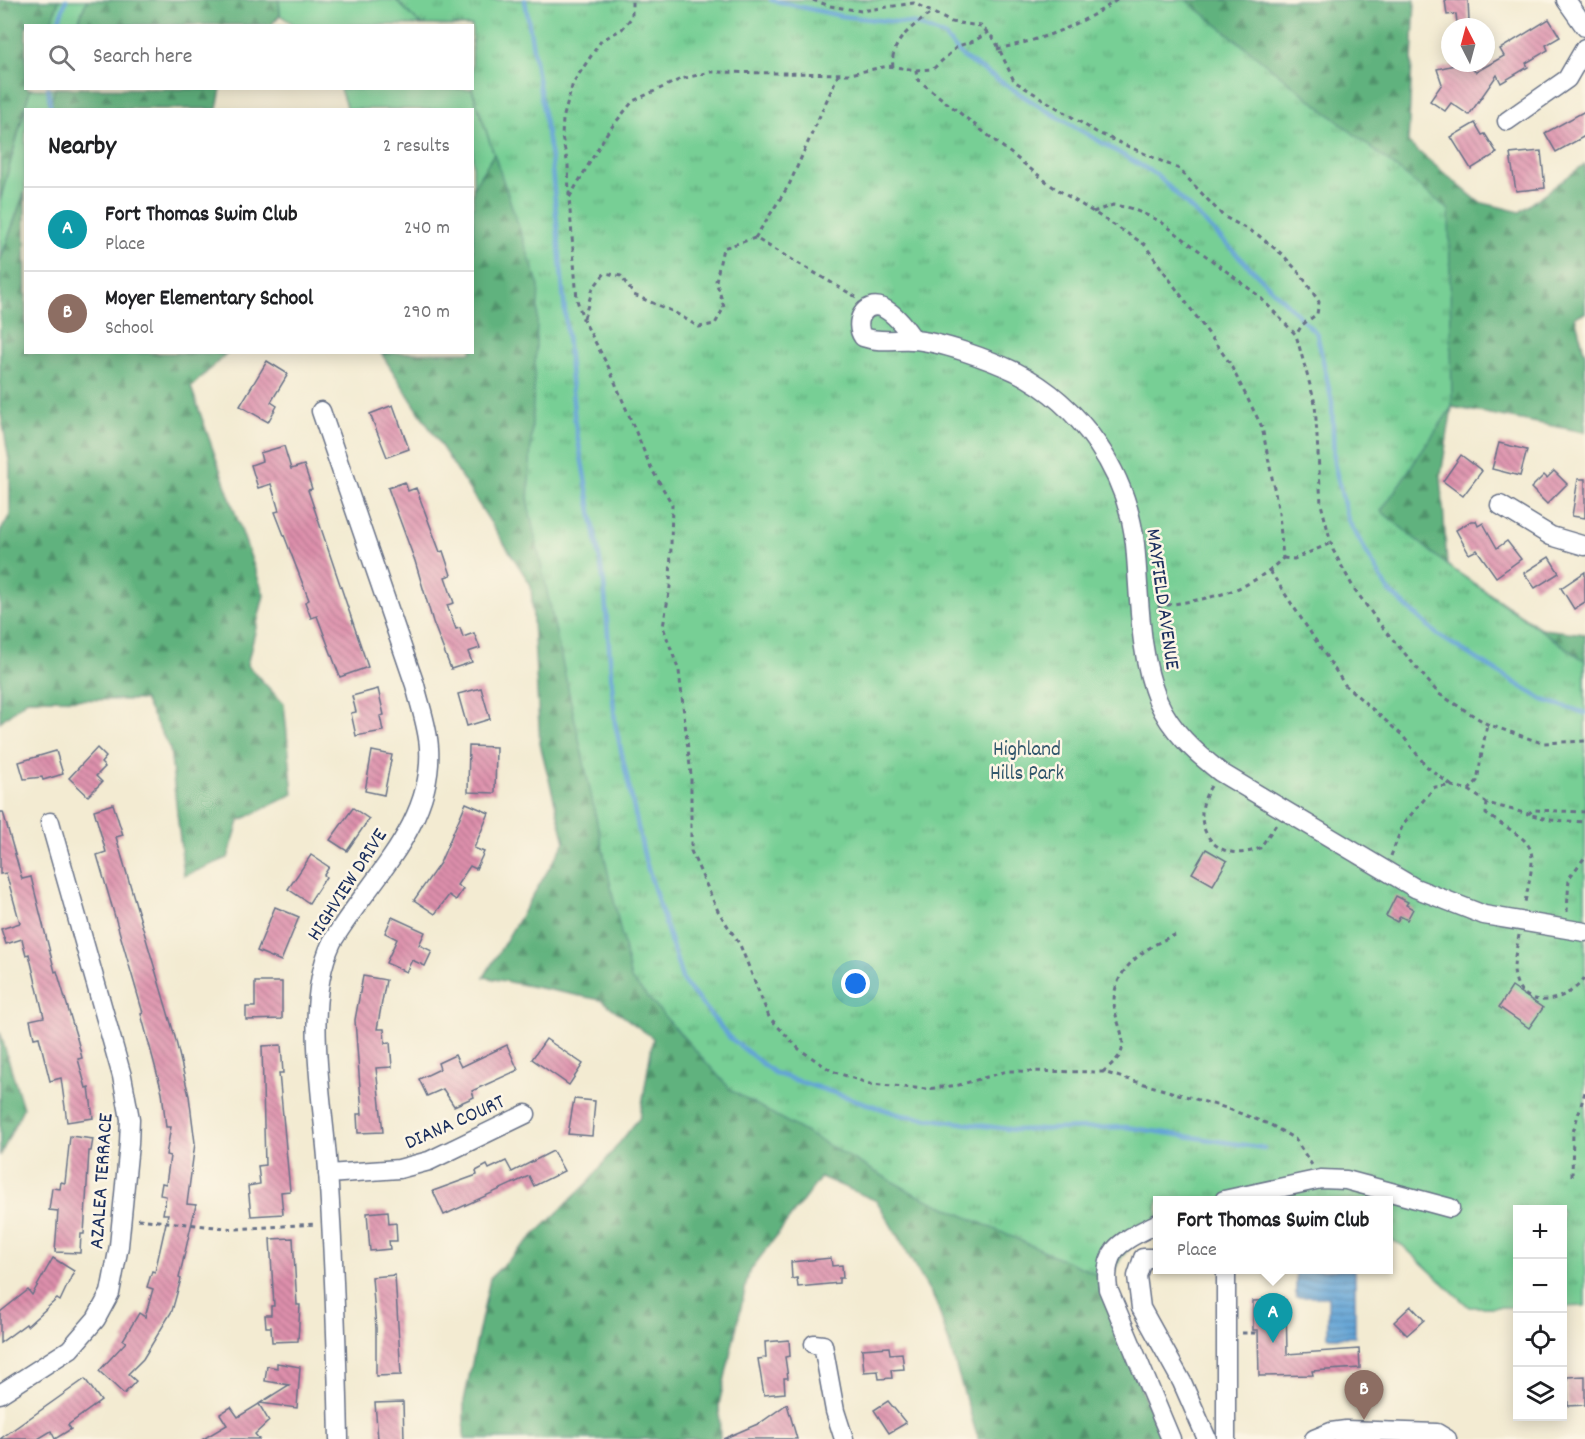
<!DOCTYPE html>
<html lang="en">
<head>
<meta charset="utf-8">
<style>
	:root { --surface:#fff; --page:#f2f2f2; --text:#202124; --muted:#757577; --line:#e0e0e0; --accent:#0b8043 }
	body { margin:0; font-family:Dekko,sans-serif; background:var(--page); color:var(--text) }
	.controls { position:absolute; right:18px; bottom:18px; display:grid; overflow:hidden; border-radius:0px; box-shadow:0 3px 15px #0003 }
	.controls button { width:54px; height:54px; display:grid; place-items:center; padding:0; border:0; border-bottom:2px solid var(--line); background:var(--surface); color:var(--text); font:30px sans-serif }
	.compass { position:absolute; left:1441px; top:18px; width:54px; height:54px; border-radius:50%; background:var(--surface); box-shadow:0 3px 15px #0003; rotate:354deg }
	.you { position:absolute; left:856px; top:984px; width:21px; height:21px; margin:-15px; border:4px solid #fff; border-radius:50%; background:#1a73e8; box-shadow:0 0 0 9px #1a73e833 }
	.badge { display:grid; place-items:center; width:39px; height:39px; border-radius:50%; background:var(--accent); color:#fff; font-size:20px; font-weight:700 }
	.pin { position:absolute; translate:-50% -50px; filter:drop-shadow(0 2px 3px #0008) }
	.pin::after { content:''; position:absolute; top:32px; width:21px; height:18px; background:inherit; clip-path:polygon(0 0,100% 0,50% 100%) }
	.popup { position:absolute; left:1153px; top:1196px; width:240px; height:78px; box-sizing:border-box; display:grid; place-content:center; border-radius:0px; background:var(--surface); filter:drop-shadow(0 2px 4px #0005); font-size:20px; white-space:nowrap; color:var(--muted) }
	.popup b { font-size:22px; color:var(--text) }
	.popup::after { content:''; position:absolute; left:50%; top:100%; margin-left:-12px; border:12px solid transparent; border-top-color:var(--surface) }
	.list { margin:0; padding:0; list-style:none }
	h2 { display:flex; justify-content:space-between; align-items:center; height:78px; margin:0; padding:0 24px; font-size:26px }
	h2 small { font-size:20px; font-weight:400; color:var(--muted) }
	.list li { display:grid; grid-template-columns:39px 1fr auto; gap:18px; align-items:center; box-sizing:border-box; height:84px; padding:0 24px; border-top:2px solid var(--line) }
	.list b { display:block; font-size:22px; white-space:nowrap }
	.list p { margin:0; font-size:20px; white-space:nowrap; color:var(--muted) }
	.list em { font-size:20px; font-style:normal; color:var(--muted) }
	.icon { flex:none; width:33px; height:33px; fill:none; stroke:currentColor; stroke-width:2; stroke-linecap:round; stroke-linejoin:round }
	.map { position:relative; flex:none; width:1585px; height:1439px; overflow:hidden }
	.search { position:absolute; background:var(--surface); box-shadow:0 3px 15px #0003; left:24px; top:24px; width:450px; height:66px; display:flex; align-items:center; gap:15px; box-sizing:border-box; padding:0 21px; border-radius:0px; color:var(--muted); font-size:22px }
	.panel { position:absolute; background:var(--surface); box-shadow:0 3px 15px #0003; left:24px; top:108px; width:450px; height:246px; border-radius:0px }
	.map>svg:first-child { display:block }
</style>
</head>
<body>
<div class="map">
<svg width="1585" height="1439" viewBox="0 0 1585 1439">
	<defs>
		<pattern id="forest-firs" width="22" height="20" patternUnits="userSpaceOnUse" patternTransform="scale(1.5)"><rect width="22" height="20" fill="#61b27e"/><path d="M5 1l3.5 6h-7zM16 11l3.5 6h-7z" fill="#4f916a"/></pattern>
		<pattern id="park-tufts" width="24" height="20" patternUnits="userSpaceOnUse" patternTransform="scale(1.5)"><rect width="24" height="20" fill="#77cf95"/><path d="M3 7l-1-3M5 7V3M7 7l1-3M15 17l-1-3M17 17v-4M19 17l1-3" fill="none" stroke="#61a87d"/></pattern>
		<pattern id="water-rules" width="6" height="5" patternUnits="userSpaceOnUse" patternTransform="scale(1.5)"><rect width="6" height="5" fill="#63a4d6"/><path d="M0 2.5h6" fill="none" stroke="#5186b1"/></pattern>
		<pattern id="building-back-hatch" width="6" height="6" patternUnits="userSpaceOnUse" patternTransform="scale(1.5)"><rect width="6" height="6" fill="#dd8fab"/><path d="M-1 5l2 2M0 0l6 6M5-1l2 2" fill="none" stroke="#b2758e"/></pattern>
	</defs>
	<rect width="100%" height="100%" fill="#fcf5e5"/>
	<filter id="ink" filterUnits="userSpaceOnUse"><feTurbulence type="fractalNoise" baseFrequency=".0167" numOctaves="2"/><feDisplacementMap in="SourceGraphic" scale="12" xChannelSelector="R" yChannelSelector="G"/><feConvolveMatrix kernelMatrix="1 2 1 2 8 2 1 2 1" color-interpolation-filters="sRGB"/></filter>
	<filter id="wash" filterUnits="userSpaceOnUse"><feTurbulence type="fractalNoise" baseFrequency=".008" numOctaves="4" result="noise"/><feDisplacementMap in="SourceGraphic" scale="24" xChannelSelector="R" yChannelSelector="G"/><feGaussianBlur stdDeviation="1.35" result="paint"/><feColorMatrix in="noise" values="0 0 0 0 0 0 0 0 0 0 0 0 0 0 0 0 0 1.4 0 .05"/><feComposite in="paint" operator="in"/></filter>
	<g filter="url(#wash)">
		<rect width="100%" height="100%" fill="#f3ebd2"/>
		<g fill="#77cf95" stroke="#497f7a" stroke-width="1.5">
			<path d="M 59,0 L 87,0 L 77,25 L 50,26 Z"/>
			<path d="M 279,0 L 396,0 L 421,25 L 295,25 L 280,15 Z"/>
			<path d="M 30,89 L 55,89 L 49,109 L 26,110 L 25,191 L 0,261 L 0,201 Z"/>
			<path d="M 340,89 L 472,89 L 494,154 L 473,188 L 472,110 L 347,109 Z"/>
		</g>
		<g fill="url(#forest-firs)" stroke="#3e706e" stroke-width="1.5">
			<path d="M 0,0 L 59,0 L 50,25 L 26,26 L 26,88 L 30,89 L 0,201 Z"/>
			<path d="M 87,0 L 279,0 L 280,15 L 271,25 L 77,25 Z"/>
			<path d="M 396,0 L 1415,0 L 1408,143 L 1479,202 L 1520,212 L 1585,164 L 1585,313 L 1575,316 L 1585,355 L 1585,432 L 1452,407 L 1441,475 L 1447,565 L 1542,629 L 1585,634 L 1585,876 L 1158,1200 L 1096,1258 L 1096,1274 L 1161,1439 L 978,1439 L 937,1304 L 877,1201 L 821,1177 L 749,1272 L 719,1404 L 720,1439 L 464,1439 L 464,1401 L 490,1278 L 587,1184 L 640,1117 L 653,1038 L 601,1000 L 484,977 L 565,842 L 540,744 L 531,585 L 381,353 L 472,352 L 473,188 L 494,154 L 472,89 L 472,26 L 421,25 Z"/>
			<path d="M 55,89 L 55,88 L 221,89 L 217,109 L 49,109 Z"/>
			<path d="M 25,191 L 26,352 L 227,353 L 191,387 L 264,595 L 247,665 L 284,704 L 293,794 L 239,821 L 228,858 L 184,876 L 170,749 L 144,700 L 28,699 L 0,722 L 0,532 L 10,515 L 10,466 L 0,408 L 0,261 Z"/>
			<path d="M 0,1032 L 23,1108 L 0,1156 Z"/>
		</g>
		<path fill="url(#park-tufts)" stroke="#497f7a" stroke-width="1.5" d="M 396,0 L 1186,0 L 1449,210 L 1452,407 L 1381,511 L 1447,565 L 1585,661 L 1585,1306 L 1563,1307 L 1562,1210 L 1518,1210 L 1517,1307 L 1469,1307 L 1402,1245 L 1389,1239 L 1388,1200 L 1158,1200 L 1157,1234 C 1137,1241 1121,1251 1114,1272 L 1096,1274 L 913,1193 L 732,1091 L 631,979 L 528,504 L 539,286 L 472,89 L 472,26 L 421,25 Z"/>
		<path fill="url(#water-rules)" stroke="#3f6a9a" stroke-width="1.5" d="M 1296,1270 L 1355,1270 L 1355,1337 L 1328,1337 L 1328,1297 L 1296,1297 Z"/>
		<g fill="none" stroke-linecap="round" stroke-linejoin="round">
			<g stroke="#63a4d6" stroke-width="4.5">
				<path d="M 525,0 L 551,158 L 575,423 L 604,583 L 615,723 L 645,859 L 683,981 L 729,1037 L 774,1073 L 901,1115 L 1015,1130 L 1126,1127 L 1264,1148"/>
				<path d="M 771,0 L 841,16 L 915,24 L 944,36 L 963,57 L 1034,103 L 1157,175 L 1317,334 L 1332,402 L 1334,463 L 1348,520 L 1388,590 L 1438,635 L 1543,700 L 1585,713"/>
				<path d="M 57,26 L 66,0"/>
				<path d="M 48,88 L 51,110"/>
			</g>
		</g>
		<g id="blocks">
			<g fill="url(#building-back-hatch)">
				<path d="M 1445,0 L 1468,0 L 1469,22 L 1457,23 L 1456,14 L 1447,15 Z"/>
				<path d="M 1549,19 L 1560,37 L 1546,45 L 1548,50 L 1526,63 L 1528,67 L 1501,83 L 1497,75 L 1469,115 L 1451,103 L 1445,111 L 1430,101 L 1442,84 L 1437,69 L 1463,63 L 1476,72 L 1504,56 L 1500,49 Z"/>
				<path d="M 1585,111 L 1585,136 L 1556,152 L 1545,133 Z"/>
				<path d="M 1475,123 L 1482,135 L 1485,134 L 1497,153 L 1471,169 L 1451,137 Z"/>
				<path d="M 1541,151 L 1545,188 L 1516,191 L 1510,154 Z"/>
				<path d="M 267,361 L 288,374 L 271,402 L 277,406 L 268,422 L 240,406 Z"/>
				<path d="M 393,405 L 409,449 L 387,457 L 370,414 Z"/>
				<path d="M 1499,443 L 1527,450 L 1520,476 L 1492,469 Z"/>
				<path d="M 284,446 L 291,469 L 304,465 L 312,489 L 308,490 L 368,667 L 340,677 L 317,616 L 311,618 L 305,602 L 309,600 L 275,512 L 279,511 L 271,484 L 258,488 L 251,465 L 262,461 L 260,453 Z"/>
				<path d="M 1461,455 L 1482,471 L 1463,496 L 1443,481 Z"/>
				<path d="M 1554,471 L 1567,484 L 1547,504 L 1531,488 L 1544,475 L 1547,478 Z"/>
				<path d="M 1578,479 L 1585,479 L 1585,518 L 1572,516 Z"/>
				<path d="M 405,482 L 408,491 L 416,488 L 440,552 L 443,551 L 451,575 L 445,577 L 454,603 L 447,605 L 456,629 L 460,628 L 463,637 L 474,633 L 480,648 L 468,652 L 472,662 L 451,669 L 433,622 L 415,561 L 388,488 Z"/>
				<path d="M 1471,521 L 1476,521 L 1478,526 L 1483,523 L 1497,548 L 1507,541 L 1521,559 L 1496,577 L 1477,550 L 1469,554 L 1456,530 Z"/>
				<path d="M 1549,557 L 1559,573 L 1535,588 L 1524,573 Z"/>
				<path d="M 1585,572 L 1585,602 L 1574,609 L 1561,588 Z"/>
				<path d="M 481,688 L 490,719 L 467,726 L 458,694 Z"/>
				<path d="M 378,689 L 384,715 L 380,716 L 383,731 L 356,736 L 351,713 L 356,712 L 352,696 Z"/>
				<path d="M 469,746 L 496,747 L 495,793 L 468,792 Z"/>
				<path d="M 97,748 L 106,757 L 101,763 L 105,767 L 96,776 L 102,782 L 88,796 L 69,778 Z"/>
				<path d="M 56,751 L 63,774 L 43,780 L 42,777 L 24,779 L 19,762 Z"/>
				<path d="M 372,751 L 392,755 L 384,795 L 365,791 Z"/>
				<path d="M 466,803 L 489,813 L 474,848 L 484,852 L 476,869 L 470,866 L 457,885 L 463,889 L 456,900 L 449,895 L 435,914 L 414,900 L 440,863 Z"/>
				<path d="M 113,804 L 123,835 L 116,837 L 175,1037 L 189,1096 L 195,1143 L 187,1204 L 196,1205 L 179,1278 L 181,1279 L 172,1311 L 143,1359 L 128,1374 L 136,1381 L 124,1394 L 99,1371 L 126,1342 L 123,1340 L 139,1313 L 145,1317 L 153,1289 L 147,1287 L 152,1271 L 155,1272 L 168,1214 L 163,1214 L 166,1196 L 160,1195 L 162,1183 L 166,1184 L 170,1156 L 166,1155 L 171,1127 L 166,1127 L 162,1092 L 141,1014 L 143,1013 L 97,855 L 106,852 L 94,810 Z"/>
				<path d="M 353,808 L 369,819 L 347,851 L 330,840 Z"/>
				<path d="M 0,812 L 3,812 L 22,879 L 31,877 L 55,972 L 57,971 L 78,1042 L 82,1058 L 78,1059 L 86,1088 L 89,1087 L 93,1118 L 67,1122 L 61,1078 L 50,1081 L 39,1037 L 34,1038 L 30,1020 L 44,1017 L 29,954 L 26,955 L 22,939 L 6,944 L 1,929 L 20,923 L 6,873 L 0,874 Z"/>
				<path d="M 1206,849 L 1227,861 L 1213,885 L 1192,873 Z"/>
				<path d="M 311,855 L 329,867 L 324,875 L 326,877 L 309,903 L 288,889 Z"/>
				<path d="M 1396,896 L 1408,902 L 1406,905 L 1413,909 L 1407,920 L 1400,916 L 1397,922 L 1386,916 Z"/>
				<path d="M 275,907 L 299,917 L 281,961 L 257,951 Z"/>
				<path d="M 392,917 L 425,932 L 419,945 L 432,951 L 425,966 L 412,960 L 406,972 L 386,963 L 397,939 L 385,933 Z"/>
				<path d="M 363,976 L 386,980 L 377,1029 L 384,1029 L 385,1043 L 390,1042 L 392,1067 L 376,1068 L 383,1132 L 358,1133 L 357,1114 L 362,1114 L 355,1020 Z"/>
				<path d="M 255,982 L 282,982 L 282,1019 L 246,1020 L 246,1007 L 255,1007 Z"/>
				<path d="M 1512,987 L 1543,1008 L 1529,1028 L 1499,1007 Z"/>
				<path d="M 546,1039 L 583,1064 L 569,1085 L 532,1059 Z"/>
				<path d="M 281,1045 L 283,1073 L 279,1073 L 290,1191 L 281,1192 L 283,1214 L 251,1216 L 248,1186 L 260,1184 L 258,1166 L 265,1165 L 262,1046 Z"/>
				<path d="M 507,1045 L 518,1070 L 472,1091 L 474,1097 L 454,1106 L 443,1089 L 427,1096 L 419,1079 L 440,1069 L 438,1063 L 455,1055 L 461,1067 Z"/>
				<path d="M 574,1099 L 595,1101 L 592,1136 L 568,1134 Z"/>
				<path d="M 70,1136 L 93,1139 L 91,1151 L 89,1151 L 84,1234 L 81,1234 L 80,1253 L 55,1252 L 58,1211 L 49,1210 L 52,1188 L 60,1189 L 61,1182 L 65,1183 Z"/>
				<path d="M 553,1151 L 564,1171 L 534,1186 L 529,1176 L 444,1215 L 433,1191 L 477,1175 L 476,1171 L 487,1165 L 489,1169 L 506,1161 L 512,1172 Z"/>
				<path d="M 388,1211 L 389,1224 L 396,1223 L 397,1241 L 389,1241 L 390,1249 L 370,1251 L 367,1213 Z"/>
				<path d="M 293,1238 L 297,1305 L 300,1305 L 298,1341 L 272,1342 L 271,1327 L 266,1327 L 265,1315 L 271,1315 L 271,1306 L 274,1306 L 270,1239 Z"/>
				<path d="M 53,1258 L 74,1271 L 60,1301 L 57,1299 L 27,1326 L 26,1324 L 0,1343 L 0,1312 L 28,1290 L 32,1295 Z"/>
				<path d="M 831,1258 L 832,1266 L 842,1265 L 843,1278 L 839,1278 L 839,1283 L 798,1287 L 797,1278 L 792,1279 L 791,1262 Z"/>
				<path d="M 395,1275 L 401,1375 L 376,1376 L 376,1328 L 372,1277 Z"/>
				<path d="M 1286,1300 L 1287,1354 L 1359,1349 L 1360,1368 L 1312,1371 L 1313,1375 L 1259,1376 L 1258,1330 L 1253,1330 L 1253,1301 Z"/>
				<path d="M 1411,1306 L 1424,1320 L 1407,1335 L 1394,1322 Z"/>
				<path d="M 789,1340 L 790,1356 L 785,1357 L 788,1378 L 784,1378 L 785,1393 L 764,1395 L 758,1359 L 766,1358 L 765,1342 Z"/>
				<path d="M 889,1347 L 890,1354 L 902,1353 L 904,1369 L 891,1370 L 892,1378 L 879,1379 L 878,1371 L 864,1372 L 862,1349 Z"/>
				<path d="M 277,1363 L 300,1367 L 297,1408 L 260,1403 L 289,1385 L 265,1381 L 267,1366 L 277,1368 Z"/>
				<path d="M 1585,1376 L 1585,1405 L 1568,1406 L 1567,1377 Z"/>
				<path d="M 85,1379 L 101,1401 L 68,1425 L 71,1429 L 55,1439 L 51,1431 L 38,1439 L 0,1439 Z"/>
				<path d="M 888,1401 L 906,1423 L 889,1433 L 874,1410 Z"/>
				<path d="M 403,1402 L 404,1439 L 378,1439 L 375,1403 Z"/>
				<path d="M 259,1404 L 269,1421 L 255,1434 L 259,1439 L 203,1439 L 227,1425 L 220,1414 L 231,1407 L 238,1417 Z"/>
				<path d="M 787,1404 L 797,1439 L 723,1439 L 760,1423 Z"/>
			</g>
		</g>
	</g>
	<g filter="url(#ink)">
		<use href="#blocks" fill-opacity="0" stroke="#677187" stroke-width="1.5"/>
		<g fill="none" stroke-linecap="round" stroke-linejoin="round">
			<defs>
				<g id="minor">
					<path d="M 1566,0 L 1585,27"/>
					<path d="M 1507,121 L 1567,79 L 1585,48"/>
					<path d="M 914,340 C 906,329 896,314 883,308 C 864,300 853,323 863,337 C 880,343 895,339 912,340 C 940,341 991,360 1016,372 C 1081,405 1127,472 1135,544 C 1140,595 1138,652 1158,701 C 1171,731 1195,752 1220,772 L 1415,888 L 1484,915 L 1585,932"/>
					<path d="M 321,411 L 415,685 C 420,706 428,727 429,748 C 434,825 368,881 332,942 C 302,1004 324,1103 328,1171 C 334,1260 337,1350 339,1439"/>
					<path d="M 1500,505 L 1551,536 L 1585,546"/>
					<path d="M 328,1174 L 399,1169 L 429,1161 L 526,1114"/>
					<path d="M 1224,1200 L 1321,1179 L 1346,1180 L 1450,1208"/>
					<path d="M 1158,1223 C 1124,1241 1102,1246 1108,1289 L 1171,1439"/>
					<path d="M 1158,1258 L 1143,1258 L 1137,1276 L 1141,1308 L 1182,1382 L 1207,1439"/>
					<path d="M 1226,1270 L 1226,1439"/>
					<path d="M 814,1344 L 823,1345 L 835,1411 L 844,1439"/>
					<path d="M 0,1394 L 70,1349 L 96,1319 L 110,1293 L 119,1246 L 129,1144 L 130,1119 L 122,1076 L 50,822"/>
					<path d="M 1314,1439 L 1331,1432 L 1346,1430 L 1437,1433 L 1447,1439"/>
				</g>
			</defs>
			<use href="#minor" stroke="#677187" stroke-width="21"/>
			<g stroke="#677187" stroke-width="3" stroke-dasharray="4.5 4.5" stroke-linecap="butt">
				<path d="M 813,0 L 830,6 L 861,11 L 914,3 L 951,22 L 981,26 L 995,40 L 1014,81 L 1096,132 L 1179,169 L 1223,216 L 1258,235 L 1283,255 L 1302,276 L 1319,302 L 1317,314 L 1302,325 L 1296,335"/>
				<path d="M 989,32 L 974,41 L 958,46 L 933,69 L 916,70 L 888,66 L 850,74 L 711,72 L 681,79 L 633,101 L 607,133 L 569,198 L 577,300 L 583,319 L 609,368 L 651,468 L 672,504 L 670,587 L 663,627 L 679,671 L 691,775 L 691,851 L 718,911 L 740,945 L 769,1017 L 799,1049 L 832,1071 L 870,1084 L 926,1089 L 959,1085 L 1007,1071 L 1103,1072 L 1226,1108 L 1271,1125 L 1295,1139 L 1312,1165"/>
				<path d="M 997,49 C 1044,39 1077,27 1117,0"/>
				<path d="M 893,67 C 889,41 914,25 933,12"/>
				<path d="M 916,70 L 917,79 L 1052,186 L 1144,244 L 1229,362 L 1262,427 L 1279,513 L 1283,558 C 1244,596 1207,598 1156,607"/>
				<path d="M 569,196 L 568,165 L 562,137 L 563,119 L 573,83 L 601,41 L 622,29 L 632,17 L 632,0"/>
				<path d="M 1093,212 L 1113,205 L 1130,208 L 1160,221 L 1259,296 L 1296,335 L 1315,403 L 1321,504 L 1333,550 L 1353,587 L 1379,623 L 1439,694 L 1487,724 L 1542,743 L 1585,741"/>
				<path d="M 755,238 L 789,185 L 838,75"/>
				<path d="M 584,318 L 593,288 L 605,273 L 621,276 L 634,295 L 672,311 L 699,327 L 715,324 L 724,307 L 716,281 L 723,248 L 755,238 L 856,297"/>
				<path d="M 1283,558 L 1294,559 L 1331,543"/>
				<path d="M 1270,571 L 1345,685 L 1402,735 L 1426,766 L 1452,786"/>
				<path d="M 1211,786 C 1186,825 1216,867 1260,848 L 1277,823"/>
				<path d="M 1469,790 L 1487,803 L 1528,814"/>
				<path d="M 1487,803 L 1486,814 C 1537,847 1538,841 1525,902"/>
				<path d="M 1585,812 L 1533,810 L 1528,814 L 1551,820 L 1585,822"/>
				<path d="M 1391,856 L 1403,824 L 1435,787 L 1452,786 L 1469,790 L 1477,781 L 1487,724"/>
				<path d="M 1567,912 L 1569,878 L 1585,857"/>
				<path d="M 1519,935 C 1517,948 1512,964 1515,977 C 1523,1014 1570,1001 1585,977"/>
				<path d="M 1103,1072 C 1108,1067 1116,1061 1120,1055 C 1127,1041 1119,1028 1116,1015 C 1105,975 1142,948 1175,935"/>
				<path d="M 1572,1176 L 1573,1132 L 1585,1092"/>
				<path d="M 138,1219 L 235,1229 L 316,1224"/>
				<path d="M 1242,1333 L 1258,1333"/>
			</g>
			<use href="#minor" stroke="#fff" stroke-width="18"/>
		</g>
	</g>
	<g text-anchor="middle" stroke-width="5" stroke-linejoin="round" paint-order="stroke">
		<g font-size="21" fill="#1b2f5e" stroke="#fcf5e5">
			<text transform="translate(1164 599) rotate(82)" y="7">MAYFIELD AVENUE</text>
			<text transform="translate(346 884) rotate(-57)" y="7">HIGHVIEW DRIVE</text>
			<text transform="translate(454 1121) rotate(-24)" y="7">DIANA COURT</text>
			<text transform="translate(100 1181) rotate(-86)" y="7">AZALEA TERRACE</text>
		</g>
		<g font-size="21" fill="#32576c" stroke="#fcf5e5">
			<text x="1027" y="755">Highland<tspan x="1027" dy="24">Hills Park</tspan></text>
		</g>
	</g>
</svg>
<div class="controls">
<button>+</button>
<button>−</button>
<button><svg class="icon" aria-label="locate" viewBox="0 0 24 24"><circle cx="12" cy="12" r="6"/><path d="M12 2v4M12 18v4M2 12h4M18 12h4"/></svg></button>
<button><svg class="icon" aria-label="layers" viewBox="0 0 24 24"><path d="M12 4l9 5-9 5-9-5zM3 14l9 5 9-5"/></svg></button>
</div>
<svg class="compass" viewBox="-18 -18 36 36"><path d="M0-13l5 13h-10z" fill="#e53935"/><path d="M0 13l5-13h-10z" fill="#757577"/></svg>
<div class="you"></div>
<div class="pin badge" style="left:1273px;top:1343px;background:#0f9aa8">A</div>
<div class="popup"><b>Fort Thomas Swim Club</b>Place</div>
<div class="pin badge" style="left:1364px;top:1420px;background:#8d6e63">B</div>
<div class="search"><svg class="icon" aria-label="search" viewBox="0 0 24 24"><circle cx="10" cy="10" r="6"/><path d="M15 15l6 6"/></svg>Search here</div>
<section class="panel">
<h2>Nearby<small>2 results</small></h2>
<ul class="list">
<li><span class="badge" style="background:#0f9aa8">A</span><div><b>Fort Thomas Swim Club</b><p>Place</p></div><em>240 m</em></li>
<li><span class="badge" style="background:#8d6e63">B</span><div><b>Moyer Elementary School</b><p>School</p></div><em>290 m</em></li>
</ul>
</section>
</div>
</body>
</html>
